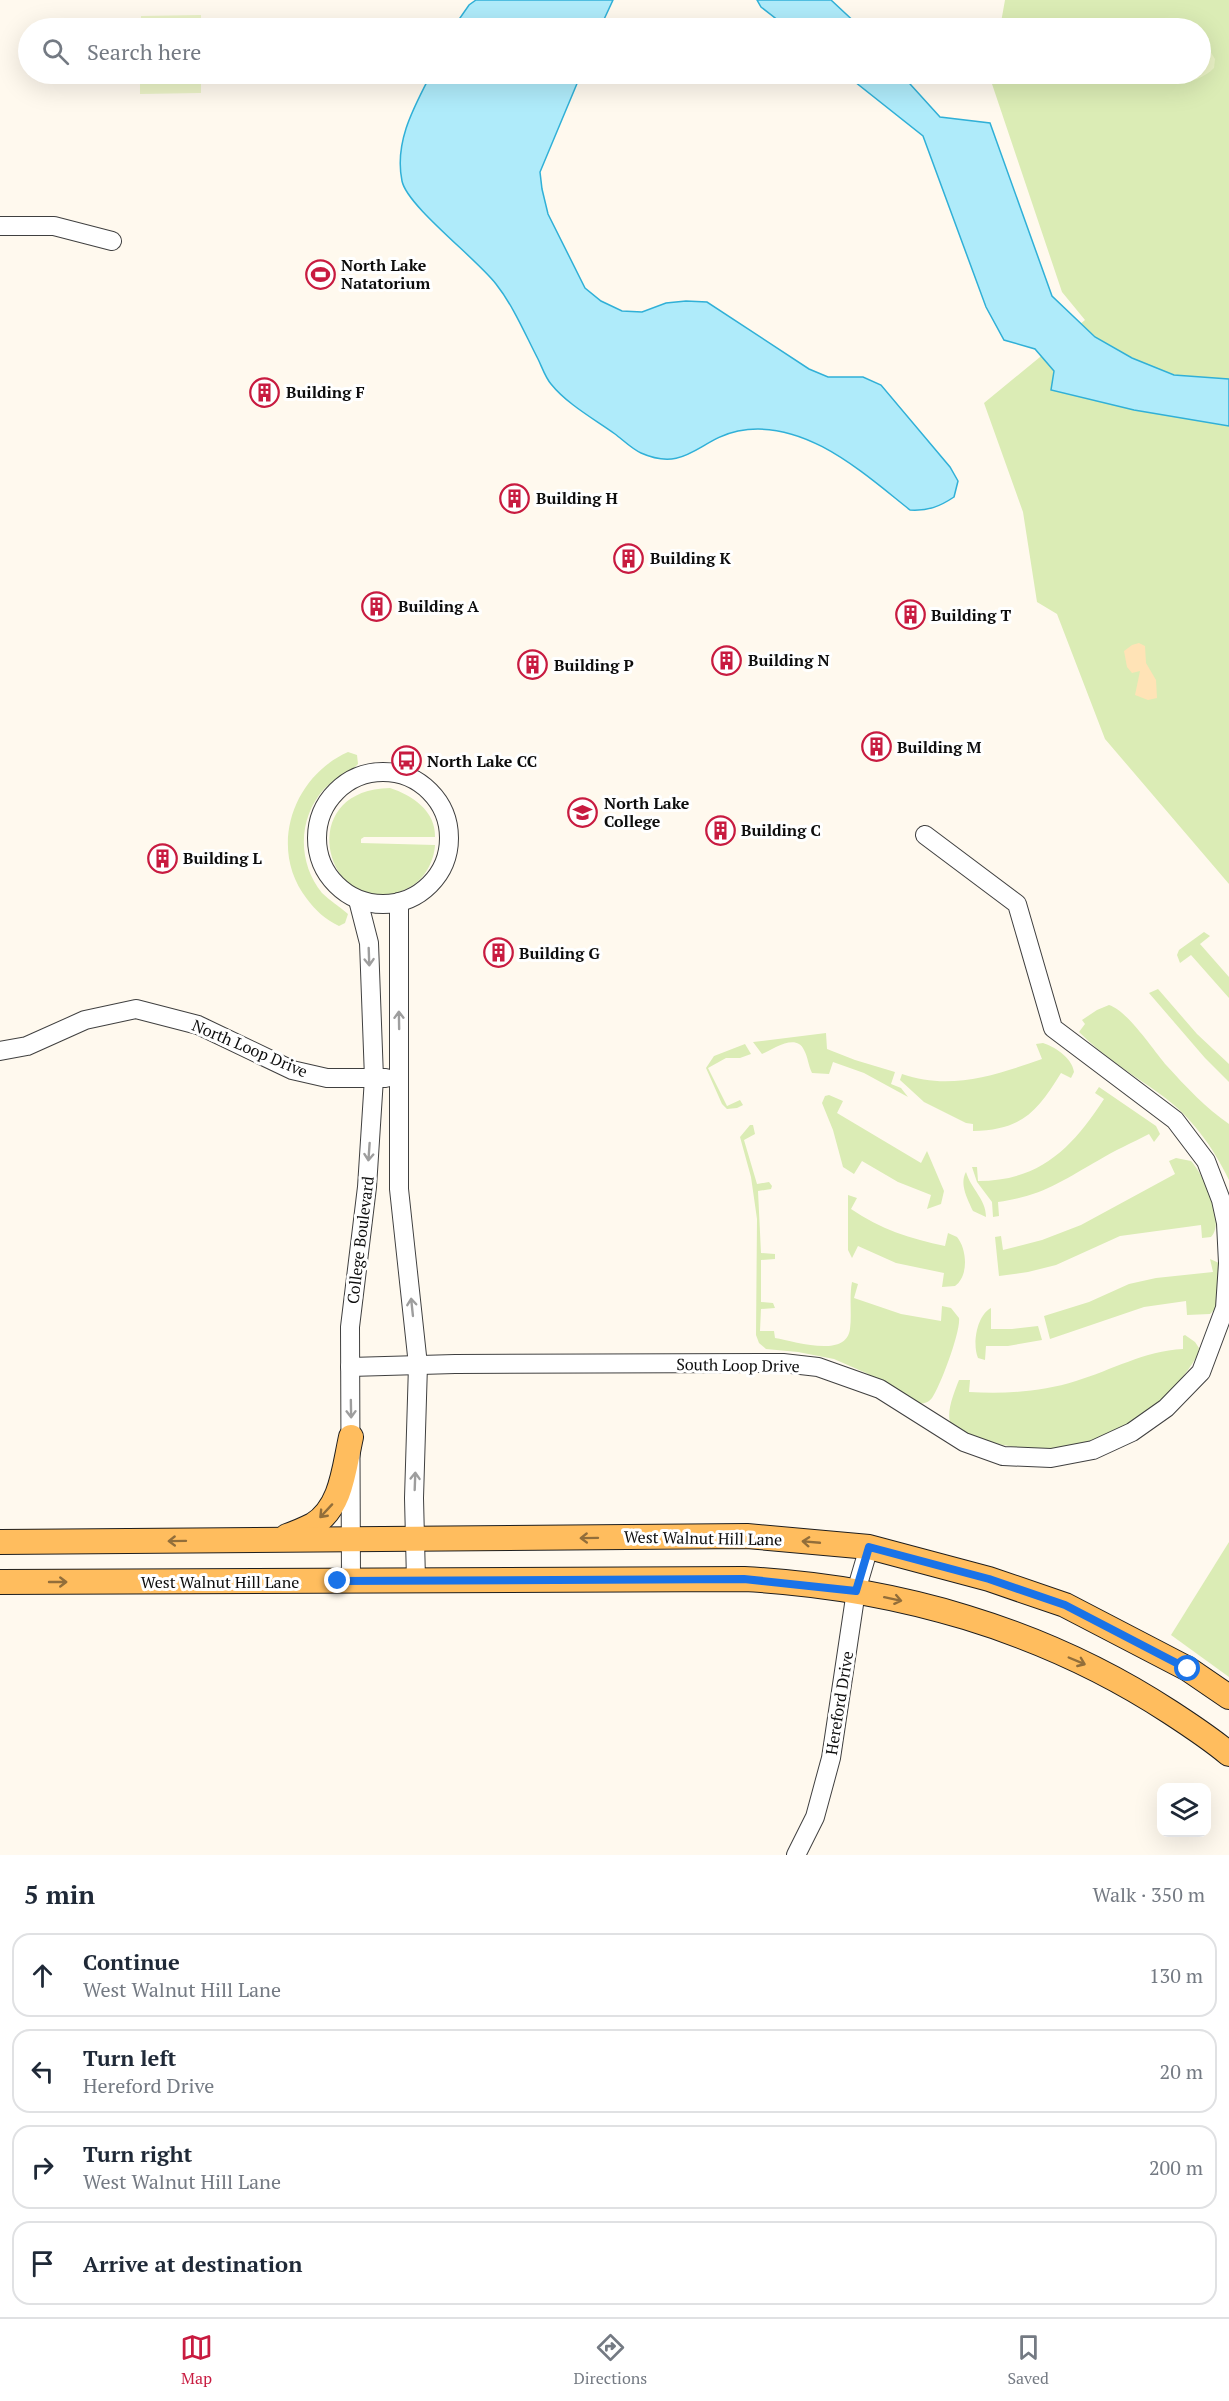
<!DOCTYPE html>
<html lang="en">
<head>
<meta charset="utf-8">
<style>
	:root { --surface:#fff; --page:#f2f2f3; --text:#1f2937; --muted:#747a83; --line:#e0e1e3; --accent:#c81b40 }
	body { margin:0; font-family:"PT Serif",serif; background:var(--page); color:var(--text) }
	.controls { position:absolute; right:18px; bottom:18px; display:grid; overflow:hidden; border-radius:12px; box-shadow:0 6px 24px #0002 }
	.controls button { width:54px; height:54px; display:grid; place-items:center; padding:0; border:0; border-bottom:2px solid var(--line); background:var(--surface); color:var(--text); font:30px sans-serif }
	.stop { position:absolute; width:18px; height:18px; margin:-14px; border:4px solid #1a73e8; border-radius:50%; background:#fff }
	.stop.end { background:#1a73e8; border-color:#fff; box-shadow:0 2px 6px #0008 }
	.list { margin:0; padding:0; list-style:none }
	h2 { display:flex; justify-content:space-between; align-items:center; height:78px; margin:0; padding:0 24px; font-size:26px }
	h2 small { font-size:20px; font-weight:400; color:var(--muted) }
	.list li { display:grid; grid-template-columns:39px 1fr auto; gap:18px; align-items:center; box-sizing:border-box; height:84px; margin:0 12px 12px; padding:0 12px; border:2px solid var(--line); border-radius:18px }
	.list b { display:block; font-size:22px; white-space:nowrap }
	.list p { margin:0; font-size:20px; white-space:nowrap; color:var(--muted) }
	.list em { font-size:20px; font-style:normal; color:var(--muted) }
	.icon { flex:none; width:33px; height:33px; fill:none; stroke:currentColor; stroke-width:2; stroke-linecap:round; stroke-linejoin:round }
	.map { position:relative; flex:none; width:1229px; height:1855px; overflow:hidden }
	.search { position:absolute; background:var(--surface); box-shadow:0 6px 24px #0002; left:18px; right:18px; top:18px; height:66px; display:flex; align-items:center; gap:15px; box-sizing:border-box; padding:0 21px; border-radius:33px; color:var(--muted); font-size:22px }
	.sheet { height:462px; background:var(--surface) }
	nav { display:flex; justify-content:space-around; align-items:center; box-sizing:border-box; height:84px; border-top:2px solid var(--line); background:var(--surface); font-size:16px; color:var(--muted) }
	nav a { display:grid; justify-items:center; gap:3px }
	nav .on { color:var(--accent) }
	.map>svg:first-child { display:block }
</style>
</head>
<body>
<div class="map">
<svg width="1229" height="1855" viewBox="0 0 1229 1855">
	<rect width="100%" height="100%" fill="#fff9ee"/>
	<g fill="#dbecb5">
		<path d="M 1005,0 L 1229,0 L 1229,884 L 1105,739 L 1057,614 L 1037,602 L 1023,512 L 984,403 L 1085,320 L 1062,292 L 990,78 L 991,74 L 1200,74 L 1200,28 L 1000,28 Z"/>
		<path d="M 348,752 L 357,755 L 358,764 C 350,774 334,779 324,789 C 298,818 297,862 322,893 C 330,901 339,906 348,914 L 345,923 L 339,926 C 326,920 315,910 307,899 C 268,849 292,777 348,752 Z"/>
		<path d="M 390,788 C 412,795 436,811 435,837 L 364,837 L 361,839 L 361,843 L 435,845 C 434,861 425,879 410,887 C 330,931 287,790 390,788 Z"/>
		<path d="M 1204,932 L 1210,936 L 1200,944 L 1229,977 L 1229,998 L 1191,955 L 1180,963 L 1177,955 L 1179,950 Z"/>
		<path d="M 1158,989 L 1197,1034 L 1229,1064 L 1229,1082 L 1205,1058 L 1149,993 Z"/>
		<path d="M 1109,1005 C 1128,1011 1153,1050 1167,1066 C 1186,1087 1206,1108 1229,1124 L 1229,1180 C 1213,1147 1191,1116 1160,1094 C 1132,1074 1104,1057 1079,1032 L 1085,1024 L 1082,1020 L 1097,1010 Z"/>
		<path d="M 826,1033 L 827,1049 L 855,1060 L 895,1072 L 891,1084 L 901,1088 L 908,1097 L 864,1073 L 833,1062 L 829,1074 L 812,1073 C 808,1065 808,1057 804,1050 C 796,1033 774,1049 762,1054 L 753,1042 Z"/>
		<path d="M 1043,1043 C 1053,1046 1072,1057 1074,1072 L 1071,1078 L 1061,1073 C 1037,1112 1022,1130 973,1131 L 973,1124 L 966,1123 L 924,1102 L 900,1080 L 902,1074 C 950,1091 996,1075 1042,1059 L 1036,1044 Z"/>
		<path d="M 745,1044 L 751,1054 L 740,1058 L 726,1058 L 708,1068 L 727,1106 L 740,1100 L 743,1105 L 737,1108 L 727,1109 L 722,1104 L 706,1068 L 714,1056 Z"/>
		<path d="M 1099,1087 L 1156,1126 L 1160,1134 L 1154,1142 L 1149,1134 C 1132,1143 1115,1150 1099,1160 C 1062,1181 1042,1196 998,1202 L 999,1216 L 993,1217 L 992,1202 L 977,1182 L 972,1167 L 977,1167 L 978,1181 C 1040,1181 1072,1148 1104,1099 L 1095,1093 Z"/>
		<path d="M 829,1095 L 843,1101 L 837,1113 L 921,1163 L 927,1151 L 944,1191 L 941,1204 L 927,1209 L 931,1195 L 898,1182 L 862,1161 L 854,1174 L 843,1167 L 833,1130 L 822,1103 L 825,1096 Z"/>
		<path d="M 750,1125 L 753,1125 L 755,1134 L 744,1140 L 757,1184 L 769,1182 L 772,1186 L 771,1189 L 758,1191 L 761,1253 L 775,1254 L 775,1259 L 761,1260 L 761,1302 L 773,1303 L 775,1308 L 761,1309 L 760,1331 L 774,1331 L 775,1338 C 794,1341 846,1359 850,1329 C 852,1314 849,1297 852,1282 L 858,1284 L 854,1298 L 901,1314 L 941,1321 L 942,1306 L 951,1308 L 959,1318 C 961,1331 940,1387 932,1398 C 929,1402 925,1403 920,1404 L 866,1373 L 834,1359 L 798,1352 L 766,1349 L 759,1343 L 756,1335 L 757,1219 L 751,1177 L 740,1137 Z"/>
		<path d="M 1176,1158 L 1191,1161 C 1203,1174 1226,1222 1211,1237 L 1202,1238 L 1201,1225 L 1120,1236 L 1056,1265 L 1028,1272 L 999,1276 L 995,1237 L 1001,1236 L 1003,1250 L 1042,1240 L 1081,1225 L 1175,1174 L 1169,1161 Z"/>
		<path d="M 966,1172 C 971,1189 986,1199 986,1217 L 973,1211 C 968,1200 959,1184 966,1172 Z"/>
		<path d="M 848,1195 L 857,1198 L 851,1209 C 880,1229 911,1239 945,1246 L 948,1233 L 957,1237 C 967,1249 969,1276 955,1286 L 942,1287 L 944,1273 L 896,1263 L 858,1246 L 852,1258 L 848,1250 Z"/>
		<path d="M 1210,1259 L 1219,1263 L 1217,1307 L 1210,1314 L 1187,1315 L 1186,1301 L 1144,1307 L 1050,1339 L 1044,1316 L 1089,1302 L 1129,1284 L 1156,1278 L 1213,1272 Z"/>
		<path d="M 991,1308 L 991,1329 L 1012,1329 L 1038,1326 L 1042,1340 L 1008,1346 L 986,1346 L 985,1360 L 978,1358 C 972,1344 977,1315 991,1308 Z"/>
		<path d="M 1185,1335 L 1195,1342 L 1199,1348 L 1197,1356 C 1175,1394 1135,1428 1092,1441 C 1050,1453 1006,1451 966,1433 C 961,1431 954,1429 951,1424 C 945,1414 955,1390 959,1380 L 970,1380 L 969,1392 C 1005,1394 1041,1392 1076,1381 C 1112,1370 1144,1351 1183,1349 L 1183,1336 Z"/>
		<path d="M 1229,1542 L 1229,1677 L 1171,1635 Z"/>
	</g>
	<path fill="#ffe3b6" d="M 1139,643 L 1145,646 L 1146,663 L 1156,680 L 1157,698 L 1148,700 L 1135,695 L 1140,671 L 1132,673 L 1127,667 L 1124,651 L 1132,645 Z"/>
	<g fill="#ebf3c7">
		<path d="M 201,15 L 201,28 L 141,28 L 141,16 Z"/>
		<path d="M 1201,47 L 1210,51 L 1215,59 L 1214,68 C 1197,85 1170,87 1150,74 L 1200,74 Z"/>
		<path d="M 140,74 L 201,74 L 201,93 L 140,94 Z"/>
	</g>
	<g fill="#afebfa" stroke="#30b0d7" stroke-width="1.5">
		<path d="M 476,0 L 613,0 L 600,28 L 453,28 L 469,5 Z"/>
		<path d="M 757,0 L 831,0 L 861,28 L 788,28 L 761,7 Z"/>
		<path d="M 431,74 L 581,74 L 540,172 L 542,189 L 548,214 L 585,288 L 601,301 L 622,311 L 642,312 L 666,303 L 686,301 L 707,302 L 809,369 L 828,377 L 863,377 L 881,385 L 950,467 L 958,481 L 954,497 C 939,507 928,511 910,510 C 862,472 804,418 738,431 C 699,439 686,473 641,453 C 632,449 623,440 615,434 C 594,419 567,404 551,384 C 545,377 542,367 538,359 C 525,334 514,307 496,284 C 477,259 407,206 402,181 C 394,142 414,107 431,74 Z"/>
		<path d="M 845,74 L 901,74 L 940,117 L 990,123 L 1052,296 L 1095,337 L 1132,358 L 1174,375 L 1229,379 L 1229,426 L 1134,410 L 1051,390 L 1054,371 L 1035,349 L 1004,340 L 986,307 L 923,136 Z"/>
	</g>
	<g fill="none" stroke-linecap="round" stroke-linejoin="round">
		<defs>
			<g id="minor">
				<path d="M 0,226 L 54,226 L 112,241"/>
				<circle cx="383" cy="838" r="66"/>
				<path d="M 399,902 L 399,1189 L 418,1365 L 414,1498 L 416,1580"/>
				<path d="M 0,1051 L 27,1046 L 85,1020 L 136,1009 L 198,1025 L 292,1070 L 327,1078 L 386,1078"/>
				<path d="M 350,1367 L 455,1364 L 783,1363 L 818,1367 L 880,1389 L 964,1442 L 1003,1456 L 1051,1458 L 1093,1450 L 1132,1432 L 1166,1408 L 1201,1372 L 1225,1308 L 1228,1263 L 1226,1223 L 1221,1200 L 1206,1161 L 1175,1120 L 1053,1028 L 1017,904 L 925,835"/>
				<path d="M 351,1581 L 350,1327 L 367,1187 L 374,1078 L 369,943 L 358,900"/>
				<path d="M 796,1855 L 815,1817 L 831,1758 L 856,1591 L 869,1547"/>
			</g>
			<g id="major">
				<path d="M 287,1536 C 296,1533 305,1529 313,1525 C 342,1507 344,1468 351,1437"/>
				<path d="M 0,1542 L 747,1536 L 869,1547 L 989,1579 L 1065,1605 L 1188,1669 L 1229,1697"/>
				<path d="M 0,1582 L 744,1579 C 895,1587 1043,1629 1170,1712 C 1190,1725 1210,1738 1229,1754"/>
			</g>
		</defs>
		<use href="#minor" stroke="#404040" stroke-width="20"/>
		<use href="#major" stroke="#1e1e1e" stroke-width="26"/>
		<use href="#minor" stroke="#fff" stroke-width="18"/>
		<use href="#major" stroke="#ffbd5e" stroke-width="24"/>
	</g>
	<defs><path id="oneway-shaft" d="M-6 0H5M1.5-3L5.5 0L1.5 3" fill="none" stroke-width="1.6" stroke-linecap="round" stroke-linejoin="round" transform="scale(1.5)"/></defs>
	<g stroke="#9e9e9e">
		<use href="#oneway-shaft" transform="translate(369 957) rotate(88)"/>
		<use href="#oneway-shaft" transform="translate(399 1020) rotate(-91)"/>
		<use href="#oneway-shaft" transform="translate(369 1152) rotate(94)"/>
		<use href="#oneway-shaft" transform="translate(412 1307) rotate(-96)"/>
		<use href="#oneway-shaft" transform="translate(351 1409) rotate(89)"/>
		<use href="#oneway-shaft" transform="translate(415 1481) rotate(-88)"/>
	</g>
	<g stroke="#926e3a">
		<use href="#oneway-shaft" transform="translate(326 1511) rotate(133)"/>
		<use href="#oneway-shaft" transform="translate(589 1538) rotate(179)"/>
		<use href="#oneway-shaft" transform="translate(177 1541) rotate(179)"/>
		<use href="#oneway-shaft" transform="translate(811 1542) rotate(-175)"/>
		<use href="#oneway-shaft" transform="translate(58 1582)"/>
		<use href="#oneway-shaft" transform="translate(893 1599) rotate(12)"/>
		<use href="#oneway-shaft" transform="translate(1077 1661) rotate(23)"/>
	</g>
	<g fill="none" stroke-linecap="round" stroke-linejoin="round">
		<path stroke="#1a73e8" stroke-width="8" d="M 338,1581 L 744,1579 L 856,1591 L 869,1547 L 989,1579 L 1065,1605 L 1188,1669"/>
	</g>
	<defs>
		<symbol id="stadium-ring" viewBox="-11 -11 22 22"><circle r="9.5" fill="#fff" stroke="#c81b40" stroke-width="1.5"/><path d="M0-5a6.5 5 0 1 0 0 10a6.5 5 0 1 0 0-10ZM-3.5-1.8h7v3.6h-7Z" fill="#c81b40"/></symbol>
		<symbol id="building-ring" viewBox="-11 -11 22 22"><circle r="9.5" fill="#fff" stroke="#c81b40" stroke-width="1.5"/><path d="M-4-6H4V6H1V3H-1V6H-4ZM-2.5-4.3h1.7v1.8h-1.7ZM.8-4.3h1.7v1.8H.8ZM-2.5-1h1.7V.8h-1.7ZM.8-1h1.7V.8H.8Z" fill="#c81b40"/></symbol>
		<symbol id="bus-ring" viewBox="-11 -11 22 22"><circle r="9.5" fill="#fff" stroke="#c81b40" stroke-width="1.5"/><path d="M-5-6H5V4H4V6H2V4H-2V6H-4V4H-5ZM-3.5-4V0h7V-4ZM-3.5 1.2v1.5H-2V1.2ZM2 1.2v1.5H3.5V1.2Z" fill="#c81b40"/></symbol>
		<symbol id="university-ring" viewBox="-11 -11 22 22"><circle r="9.5" fill="#fff" stroke="#c81b40" stroke-width="1.5"/><path d="M0-5L7-2L0 1L-7-2ZM-4 1L0 2.5L4 1V4Q0 6-4 4Z" fill="#c81b40"/></symbol>
	</defs>
	<g fill-rule="evenodd">
		<use href="#stadium-ring" x="304" y="258" width="33" height="33"/>
		<use href="#building-ring" x="248" y="376" width="33" height="33"/>
		<use href="#building-ring" x="498" y="482" width="33" height="33"/>
		<use href="#building-ring" x="612" y="542" width="33" height="33"/>
		<use href="#building-ring" x="360" y="590" width="33" height="33"/>
		<use href="#building-ring" x="894" y="598" width="33" height="33"/>
		<use href="#building-ring" x="710" y="644" width="33" height="33"/>
		<use href="#building-ring" x="516" y="648" width="33" height="33"/>
		<use href="#building-ring" x="860" y="730" width="33" height="33"/>
		<use href="#bus-ring" x="390" y="744" width="33" height="33"/>
		<use href="#university-ring" x="566" y="796" width="33" height="33"/>
		<use href="#building-ring" x="704" y="814" width="33" height="33"/>
		<use href="#building-ring" x="146" y="842" width="33" height="33"/>
		<use href="#building-ring" x="482" y="936" width="33" height="33"/>
	</g>
	<g text-anchor="middle" stroke-width="6" stroke-linejoin="round" paint-order="stroke">
		<g font-size="16" font-weight="bold" fill="#0d0d0d" stroke="#fff" text-anchor="start">
			<text x="341" y="271">North Lake<tspan x="341" dy="18">Natatorium</tspan></text>
			<text x="286" y="398">Building F</text>
			<text x="536" y="504">Building H</text>
			<text x="650" y="564">Building K</text>
			<text x="398" y="612">Building A</text>
			<text x="931" y="621">Building T</text>
			<text x="748" y="666">Building N</text>
			<text x="554" y="671">Building P</text>
			<text x="897" y="753">Building M</text>
			<text x="427" y="767">North Lake CC</text>
			<text x="604" y="809">North Lake<tspan x="604" dy="18">College</tspan></text>
			<text x="741" y="836">Building C</text>
			<text x="183" y="864">Building L</text>
			<text x="519" y="959">Building G</text>
		</g>
		<g font-size="16" fill="#0d0d0d" stroke="#fff">
			<text transform="translate(250 1048) rotate(23)" y="6">North Loop Drive</text>
			<text transform="translate(360 1240) rotate(-83)" y="6">College Boulevard</text>
			<text transform="translate(738 1365) rotate(1)" y="6">South Loop Drive</text>
			<text transform="translate(703 1538) rotate(1)" y="6">West Walnut Hill Lane</text>
			<text x="220" y="1588">West Walnut Hill Lane</text>
			<text transform="translate(839 1703) rotate(-81)" y="6">Hereford Drive</text>
		</g>
	</g>
</svg>
<div class="controls">
<button><svg class="icon" aria-label="layers" viewBox="0 0 24 24"><path d="M12 4l9 5-9 5-9-5zM3 14l9 5 9-5"/></svg></button>
</div>
<div class="stop" style="left:1188px;top:1669px"></div>
<div class="stop end" style="left:338px;top:1581px"></div>
<div class="search"><svg class="icon" aria-label="search" viewBox="0 0 24 24"><circle cx="10" cy="10" r="6"/><path d="M15 15l6 6"/></svg>Search here</div>
</div>
<section class="sheet">
<h2>5 min<small>Walk · 350 m</small></h2>
<ul class="list">
<li><svg class="icon" aria-label="ahead" viewBox="0 0 24 24"><path d="M12 20V5M6 11l6-6 6 6"/></svg><div><b>Continue</b><p>West Walnut Hill Lane</p></div><em>130 m</em></li>
<li><svg class="icon" aria-label="left" viewBox="0 0 24 24"><path d="M17 20v-9H6M10 6l-5 5 5 5"/></svg><div><b>Turn left</b><p>Hereford Drive</p></div><em>20 m</em></li>
<li><svg class="icon" aria-label="right" viewBox="0 0 24 24"><path d="M7 20v-9h11M14 6l5 5-5 5"/></svg><div><b>Turn right</b><p>West Walnut Hill Lane</p></div><em>200 m</em></li>
<li><svg class="icon" aria-label="arrive" viewBox="0 0 24 24"><path d="M6 21V4h12l-3 4 3 4H6"/></svg><div><b>Arrive at destination</b></div></li>
</ul>
</section>
<nav>
<a class="on"><svg class="icon" aria-label="map" viewBox="0 0 24 24"><path d="M3 6l6-2 6 2 6-2v14l-6 2-6-2-6 2zM9 4v14M15 6v14"/></svg>Map</a>
<a><svg class="icon" aria-label="directions" viewBox="0 0 24 24"><path d="M12 3l9 9-9 9-9-9zM9 14v-3h6M13 9l2 2-2 2"/></svg>Directions</a>
<a><svg class="icon" aria-label="saved" viewBox="0 0 24 24"><path d="M7 4h10v16l-5-4-5 4z"/></svg>Saved</a>
</nav>
</body>
</html>
